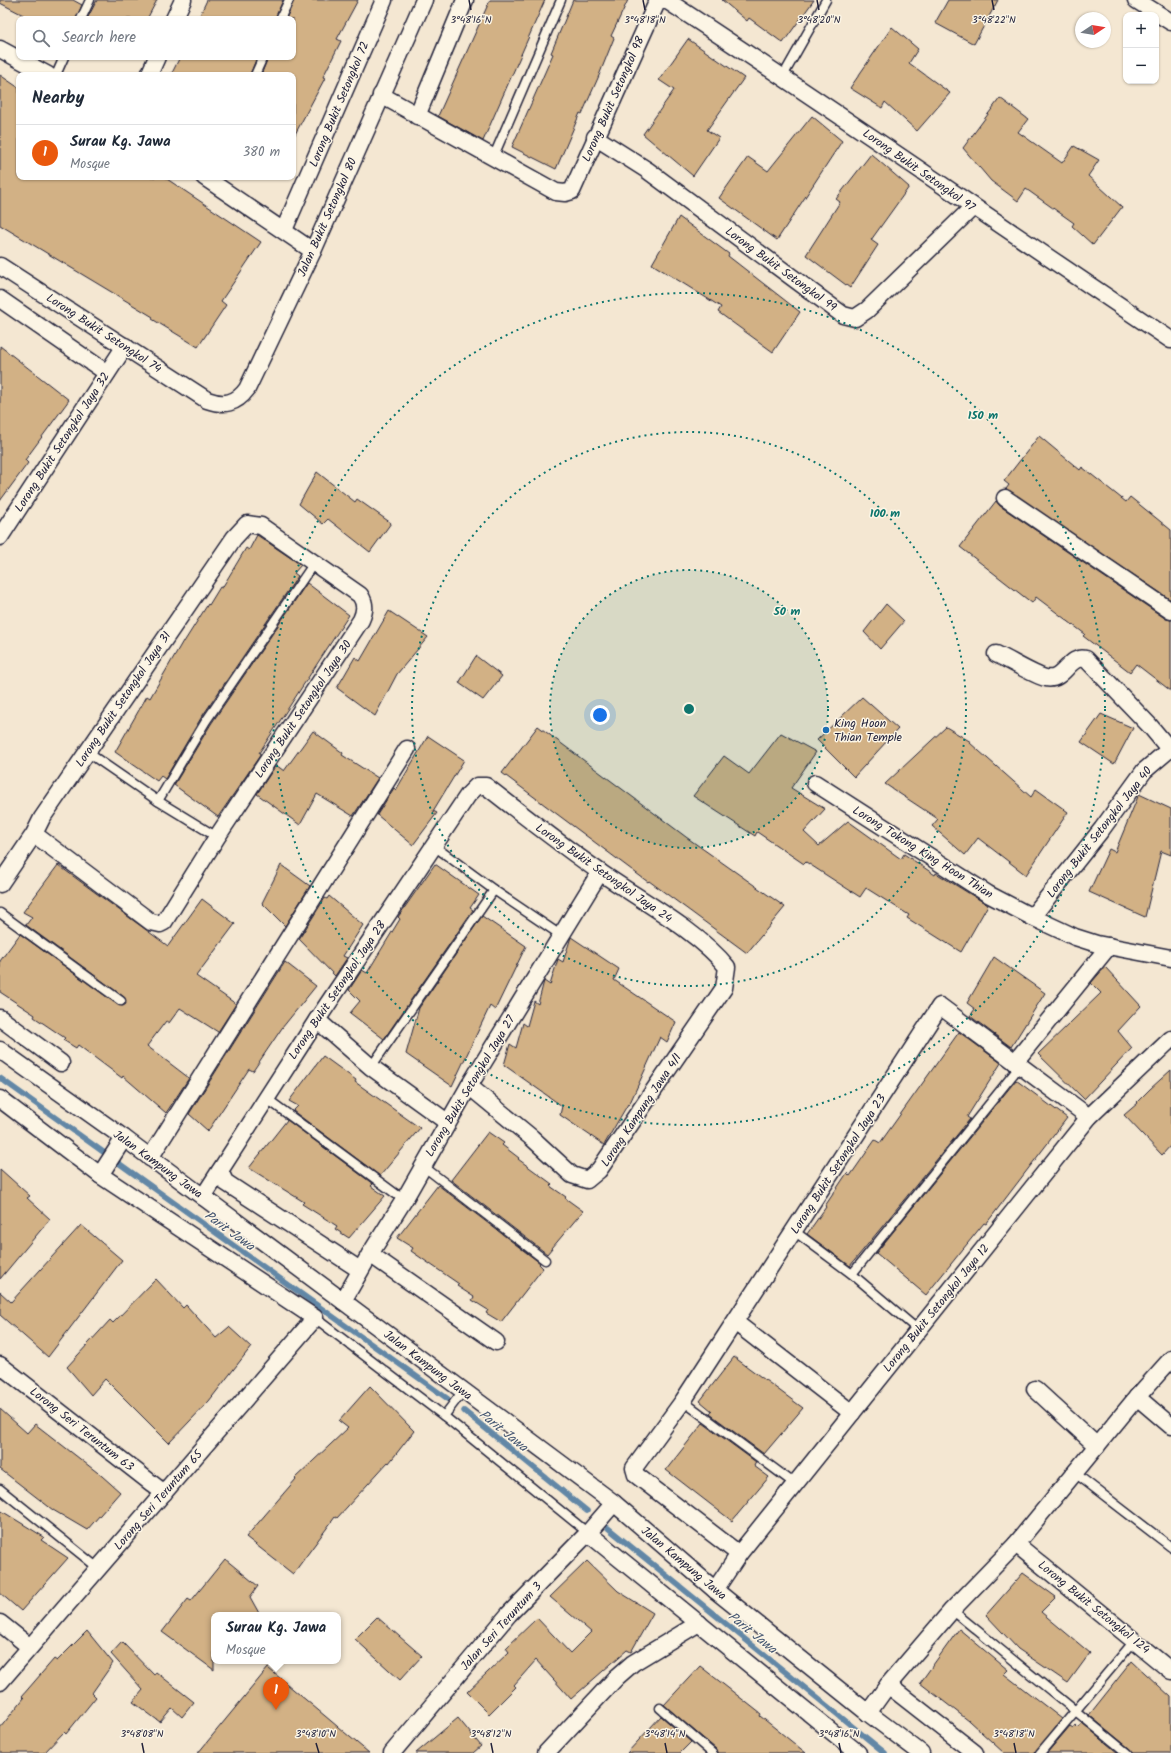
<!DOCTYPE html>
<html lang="en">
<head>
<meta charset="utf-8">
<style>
	:root { --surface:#fff; --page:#f6f6f7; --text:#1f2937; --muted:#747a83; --line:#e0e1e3; --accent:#ea580c }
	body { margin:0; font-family:Kalam,sans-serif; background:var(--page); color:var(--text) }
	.controls { position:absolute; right:12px; top:12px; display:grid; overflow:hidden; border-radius:8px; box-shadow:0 1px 3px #0004 }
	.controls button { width:36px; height:36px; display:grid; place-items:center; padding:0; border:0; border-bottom:1px solid var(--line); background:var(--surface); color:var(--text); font:20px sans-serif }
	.compass { position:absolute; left:1075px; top:12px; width:36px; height:36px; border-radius:50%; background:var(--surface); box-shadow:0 1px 3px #0004; rotate:78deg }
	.you { position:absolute; left:600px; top:715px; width:14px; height:14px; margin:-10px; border:3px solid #fff; border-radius:50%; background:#1a73e8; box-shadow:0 0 0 6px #1a73e833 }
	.badge { display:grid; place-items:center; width:26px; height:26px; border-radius:50%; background:var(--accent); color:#fff; font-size:13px; font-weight:700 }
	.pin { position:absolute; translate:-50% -33px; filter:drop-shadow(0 1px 2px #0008) }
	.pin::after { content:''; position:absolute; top:21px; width:14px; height:12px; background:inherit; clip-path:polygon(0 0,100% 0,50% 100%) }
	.popup { position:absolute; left:211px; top:1612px; width:130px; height:52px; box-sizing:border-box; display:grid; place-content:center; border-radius:8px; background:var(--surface); filter:drop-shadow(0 1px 3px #0005); font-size:13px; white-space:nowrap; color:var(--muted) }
	.popup b { font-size:15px; color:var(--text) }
	.popup::after { content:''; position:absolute; left:50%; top:100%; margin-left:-8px; border:8px solid transparent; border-top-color:var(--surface) }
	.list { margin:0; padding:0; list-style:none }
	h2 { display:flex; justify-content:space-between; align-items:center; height:52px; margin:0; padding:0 16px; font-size:17px }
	h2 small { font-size:13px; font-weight:400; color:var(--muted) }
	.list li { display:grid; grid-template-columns:26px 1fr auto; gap:12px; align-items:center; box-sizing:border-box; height:56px; padding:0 16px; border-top:1px solid var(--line) }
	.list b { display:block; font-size:15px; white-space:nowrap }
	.list p { margin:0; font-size:13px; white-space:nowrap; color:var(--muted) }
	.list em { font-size:13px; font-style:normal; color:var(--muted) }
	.icon { flex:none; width:22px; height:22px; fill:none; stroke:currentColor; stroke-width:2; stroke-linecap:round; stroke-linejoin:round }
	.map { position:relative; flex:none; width:1171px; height:1753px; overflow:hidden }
	.search { position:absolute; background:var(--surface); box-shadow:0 1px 3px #0004; left:16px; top:16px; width:280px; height:44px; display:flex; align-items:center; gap:10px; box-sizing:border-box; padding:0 14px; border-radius:8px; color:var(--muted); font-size:15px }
	.panel { position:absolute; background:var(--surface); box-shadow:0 1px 3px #0004; left:16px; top:72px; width:280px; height:108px; border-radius:8px }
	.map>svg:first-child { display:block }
</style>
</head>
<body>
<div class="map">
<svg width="1171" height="1753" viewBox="0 0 1171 1753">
	<rect width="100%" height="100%" fill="#f4e7d2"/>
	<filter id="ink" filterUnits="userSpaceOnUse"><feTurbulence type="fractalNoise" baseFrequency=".025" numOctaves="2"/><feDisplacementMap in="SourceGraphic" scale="8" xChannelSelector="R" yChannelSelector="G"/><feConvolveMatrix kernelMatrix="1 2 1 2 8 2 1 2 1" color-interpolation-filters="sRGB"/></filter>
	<g filter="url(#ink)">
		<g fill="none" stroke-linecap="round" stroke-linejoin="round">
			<g stroke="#6287a6" stroke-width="5.5">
				<path d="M 0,1078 L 448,1399"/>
				<path d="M 464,1411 L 587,1511"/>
				<path d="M 608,1528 L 885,1753"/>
			</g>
		</g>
		<g fill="#d2b185" stroke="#22223b">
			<path d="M 0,0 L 73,0 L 82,5 L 76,19 L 31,19 L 0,3 Z"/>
			<path d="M 97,0 L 157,0 L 147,19 L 87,19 Z"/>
			<path d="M 207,0 L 283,0 L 275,19 L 198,19 Z"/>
			<path d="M 294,0 L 358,0 L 337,39 L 341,41 L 323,77 L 325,78 L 293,138 L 293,75 L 261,75 L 268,57 L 293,57 L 293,19 L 286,19 Z"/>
			<path d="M 490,0 L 545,0 L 483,141 L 438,116 Z"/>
			<path d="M 573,0 L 628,0 L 611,36 L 614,38 L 598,78 L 582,114 L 580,113 L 556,169 L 512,147 L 553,54 L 551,53 Z"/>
			<path d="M 722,0 L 814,0 L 783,43 L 749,18 L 747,21 Z"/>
			<path d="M 948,0 L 998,0 L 974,44 L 935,23 Z"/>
			<path d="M 892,27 L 918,49 L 909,63 L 950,93 L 917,131 L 885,102 L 882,108 L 850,88 Z"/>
			<path d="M 688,39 L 744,78 L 707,130 L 719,138 L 693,176 L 643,134 L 674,90 L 659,80 Z"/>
			<path d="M 180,57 L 257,57 L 250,75 L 171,75 Z"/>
			<path d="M 0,75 L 19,88 L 19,177 L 164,177 L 261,242 L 221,301 L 226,305 L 198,347 L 152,319 L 153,317 L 0,225 Z"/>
			<path d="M 1000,98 L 1028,119 L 1018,132 L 1062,163 L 1074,146 L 1099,160 L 1088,176 L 1122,207 L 1093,245 L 1072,226 L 1074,223 L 1026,189 L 1018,201 L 991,181 L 963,148 Z"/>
			<path d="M 812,116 L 842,141 L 777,240 L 719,198 L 748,157 L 768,171 Z"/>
			<path d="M 871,154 L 909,187 L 871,240 L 878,245 L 850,288 L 806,255 L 840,202 L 836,199 Z"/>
			<path d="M 679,217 L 729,254 L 728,256 L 800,312 L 773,352 L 718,312 L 721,307 L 652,264 Z"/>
			<path d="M 0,346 L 69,400 L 25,460 L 28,463 L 0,501 Z"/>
			<path d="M 1039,436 L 1080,470 L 1082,467 L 1126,502 L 1130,497 L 1171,530 L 1171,600 L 1006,489 L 1009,485 L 1004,481 Z"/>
			<path d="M 317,472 L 355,502 L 357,499 L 391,523 L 370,552 L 328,519 L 323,524 L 299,504 Z"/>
			<path d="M 996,501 L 1000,506 L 1166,619 L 1171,620 L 1171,691 L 1136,664 L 1130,672 L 1083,636 L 1085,634 L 1036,597 L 1032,603 L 960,547 Z"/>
			<path d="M 257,535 L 301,565 L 294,573 L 298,576 L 201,718 L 165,779 L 161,776 L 157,781 L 115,752 L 147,696 L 150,698 L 183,641 L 184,642 L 208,604 L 209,605 L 220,587 L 222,588 L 246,548 L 249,550 Z"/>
			<path d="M 307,583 L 349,615 L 259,753 L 261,754 L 218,817 L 174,785 L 211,724 Z"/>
			<path d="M 886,604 L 904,621 L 880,649 L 864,632 Z"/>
			<path d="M 389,611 L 428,637 L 397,674 L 375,716 L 337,688 L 355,657 L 360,661 Z"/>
			<path d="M 476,656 L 502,676 L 483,700 L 459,683 Z"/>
			<path d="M 862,697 L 898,729 L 854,777 L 817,740 Z"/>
			<path d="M 1101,714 L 1133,728 L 1114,764 L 1081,742 Z"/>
			<path d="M 538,726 L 686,837 L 785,907 L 747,953 L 649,881 L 648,882 L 502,773 Z"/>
			<path d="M 946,727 L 971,742 L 970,743 L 1031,797 L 1036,789 L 1068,812 L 1026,875 L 978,838 L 965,855 L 932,826 L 938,819 L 885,784 Z"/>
			<path d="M 313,731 L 343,753 L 342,755 L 378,778 L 353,816 L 317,794 L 300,825 L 257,794 L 276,765 L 284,771 Z"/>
			<path d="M 781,733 L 816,752 L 791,788 L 825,809 L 804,832 L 819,846 L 848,821 L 901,859 L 904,854 L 935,875 L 936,873 L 988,905 L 961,952 L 907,918 L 909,915 L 866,888 L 860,897 L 806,862 L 804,864 L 757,832 L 755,836 L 693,796 L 724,756 L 749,774 Z"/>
			<path d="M 428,736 L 464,760 L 433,811 L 437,813 L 413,845 L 377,815 L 394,788 L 396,790 Z"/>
			<path d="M 1139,794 L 1171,809 L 1171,855 L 1161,851 L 1145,917 L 1089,892 L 1109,849 L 1115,852 Z"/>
			<path d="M 435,864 L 479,895 L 470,908 L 473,910 L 384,1039 L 350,1013 L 360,1001 L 349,990 L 362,970 L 367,973 L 400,919 L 398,917 Z"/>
			<path d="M 58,865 L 168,946 L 202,899 L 235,924 L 196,976 L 236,1004 L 218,1032 L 180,1008 L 169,1023 L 166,1021 L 147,1046 L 189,1078 L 166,1113 L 123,1076 L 122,1078 L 78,1045 L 76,1048 L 63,1040 L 65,1038 L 34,1017 L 35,1015 L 0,992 L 0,961 L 20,934 L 118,1005 L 123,1006 L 126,1004 L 124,997 L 26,925 L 32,917 L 23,912 Z"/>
			<path d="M 281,865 L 310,886 L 285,926 L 262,903 Z"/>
			<path d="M 329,896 L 363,925 L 343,956 L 347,958 L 335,976 L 299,939 L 325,898 L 327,899 Z"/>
			<path d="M 482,916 L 526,946 L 495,1010 L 490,1006 L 452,1086 L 406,1054 L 419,1008 Z"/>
			<path d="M 571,937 L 619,969 L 614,980 L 676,1022 L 667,1042 L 660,1037 L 629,1105 L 628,1104 L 604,1145 L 560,1115 L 562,1106 L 504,1065 L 510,1044 L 516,1048 L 523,1023 L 527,1026 L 534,1001 L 538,1004 L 544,981 L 550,985 L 558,959 L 563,962 Z"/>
			<path d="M 994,957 L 1045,993 L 1011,1047 L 970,1016 L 975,1009 L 967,1003 Z"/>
			<path d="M 285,962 L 316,986 L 282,1028 L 253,1071 L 249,1069 L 208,1131 L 189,1114 Z"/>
			<path d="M 1105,967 L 1141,1006 L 1118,1031 L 1132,1048 L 1084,1099 L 1038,1054 L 1101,993 L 1091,983 Z"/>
			<path d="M 959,1032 L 1001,1063 L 967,1117 L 970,1119 L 850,1266 L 807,1234 L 826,1207 L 825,1206 L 847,1173 L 850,1176 L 875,1140 L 880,1143 Z"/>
			<path d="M 323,1056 L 356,1080 L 355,1082 L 420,1128 L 380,1176 L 293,1111 L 298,1106 L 289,1101 Z"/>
			<path d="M 1171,1070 L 1171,1145 L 1162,1155 L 1124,1115 L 1138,1103 L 1137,1102 L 1150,1089 Z"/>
			<path d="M 1016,1080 L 1067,1118 L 986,1224 L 984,1223 L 926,1295 L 876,1253 Z"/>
			<path d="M 287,1120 L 373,1184 L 371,1186 L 385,1196 L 349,1238 L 335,1229 L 337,1226 L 302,1204 L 304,1202 L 249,1168 Z"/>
			<path d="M 488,1132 L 504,1143 L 502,1145 L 519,1158 L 518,1159 L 552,1184 L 550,1186 L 566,1197 L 565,1198 L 583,1211 L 547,1254 L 451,1180 Z"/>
			<path d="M 0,1169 L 30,1196 L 27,1198 L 50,1219 L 0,1279 Z"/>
			<path d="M 438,1185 L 540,1263 L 539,1264 L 543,1268 L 501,1322 L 486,1313 L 488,1310 L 472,1300 L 474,1297 L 457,1286 L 459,1284 L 411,1251 L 413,1248 L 397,1238 Z"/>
			<path d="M 81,1225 L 122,1260 L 48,1357 L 0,1315 L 0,1292 L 11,1302 Z"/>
			<path d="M 156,1279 L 183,1308 L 186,1305 L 216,1338 L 229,1327 L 251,1347 L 209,1401 L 169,1443 L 105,1379 L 91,1395 L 67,1367 L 110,1320 L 113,1323 Z"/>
			<path d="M 734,1357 L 803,1408 L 764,1454 L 710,1414 L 712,1411 L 700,1401 Z"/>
			<path d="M 370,1386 L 414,1431 L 389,1463 L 388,1462 L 337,1518 L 335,1517 L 293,1574 L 246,1537 L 296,1479 L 295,1478 L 348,1428 L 339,1421 Z"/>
			<path d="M 0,1409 L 27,1433 L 35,1424 L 102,1476 L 120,1492 L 87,1530 L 53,1510 L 0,1469 Z"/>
			<path d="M 703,1423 L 756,1462 L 754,1466 L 769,1477 L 732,1521 L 666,1470 Z"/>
			<path d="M 0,1510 L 44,1537 L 41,1540 L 68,1558 L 21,1611 L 0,1593 Z"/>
			<path d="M 225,1559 L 258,1586 L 250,1597 L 260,1615 L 214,1615 L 214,1670 L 162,1632 L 188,1599 L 191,1601 Z"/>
			<path d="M 587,1561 L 618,1591 L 653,1613 L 631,1652 L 627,1650 L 571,1699 L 536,1660 L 514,1685 L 516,1687 L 489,1714 L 467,1692 L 509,1652 L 506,1648 L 537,1618 L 570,1653 L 591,1632 L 550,1597 Z"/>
			<path d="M 1023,1573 L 1056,1597 L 1041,1612 L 1090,1653 L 1068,1683 L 1018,1649 L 986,1615 Z"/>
			<path d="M 377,1617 L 422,1656 L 400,1680 L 355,1639 Z"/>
			<path d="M 959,1629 L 1008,1670 L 1004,1674 L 1062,1719 L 1035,1753 L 1004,1753 L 969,1721 L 920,1683 Z"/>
			<path d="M 87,1631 L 113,1663 L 92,1693 L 96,1697 L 66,1734 L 64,1732 L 44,1753 L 0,1753 L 0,1728 L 24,1698 L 22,1696 L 54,1659 L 57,1661 Z"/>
			<path d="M 122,1642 L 154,1675 L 156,1672 L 194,1702 L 182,1717 L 172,1708 L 160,1722 L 133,1702 L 143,1690 L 111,1654 Z"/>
			<path d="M 1132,1661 L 1171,1697 L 1171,1753 L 1132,1753 L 1130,1749 L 1089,1715 Z"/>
			<path d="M 700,1666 L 761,1714 L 760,1716 L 806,1753 L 717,1753 L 716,1749 L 664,1705 Z"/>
			<path d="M 268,1668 L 369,1753 L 198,1753 Z"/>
			<path d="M 661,1716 L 691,1742 L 680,1753 L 627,1753 Z"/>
			<path d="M 458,1718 L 481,1746 L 473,1753 L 416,1753 Z"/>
			<path d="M 1082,1723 L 1118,1753 L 1047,1753 L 1070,1726 L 1073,1728 L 1075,1725 L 1078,1728 Z"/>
		</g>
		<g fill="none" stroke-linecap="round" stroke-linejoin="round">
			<defs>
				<g id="service">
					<path d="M 81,19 L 90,0"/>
					<path d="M 280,19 L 289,0"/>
					<path d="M 56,75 L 64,57"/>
					<path d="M 255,75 L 263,57"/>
					<path d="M 783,76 L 826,0"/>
					<path d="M 493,158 L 561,0"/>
					<path d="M 87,752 L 158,801 L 217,837"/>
					<path d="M 158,801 L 206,721 L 314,563"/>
					<path d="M 434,846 L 494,890 L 562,936"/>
					<path d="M 0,913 L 121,1001"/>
					<path d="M 371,1067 L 494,890"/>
					<path d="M 266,1098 L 404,1200"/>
					<path d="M 423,1166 L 545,1260"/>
					<path d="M 794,1231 L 852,1274 L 918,1330"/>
					<path d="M 852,1274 L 1020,1066"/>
					<path d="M 315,1318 L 444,1416 L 588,1533"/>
					<path d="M 683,1401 L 795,1484"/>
					<path d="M 444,1416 L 463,1391"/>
					<path d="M 1075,1473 L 1171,1547"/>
					<path d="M 0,1489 L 98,1568"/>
					<path d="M 952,1610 L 1127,1753"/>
					<path d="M 660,1708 L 712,1753"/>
					<path d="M 1040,1753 L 1135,1640"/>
				</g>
				<g id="minor">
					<path d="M 666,0 C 836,111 1002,227 1171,340"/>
					<path d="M 1136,0 L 1171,22"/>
					<path d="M 174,19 L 183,0"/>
					<path d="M 0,49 L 48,75"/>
					<path d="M 149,75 L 157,57"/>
					<path d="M 381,95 L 556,192 L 565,193 L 572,191 L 658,0"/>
					<path d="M 417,116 L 465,0"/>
					<path d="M 595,137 L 647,170 L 843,315 L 855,318 L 867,310 L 973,207"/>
					<path d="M 204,177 L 313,251"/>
					<path d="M 284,230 L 384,0"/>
					<path d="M 0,266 L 207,400 C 224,406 236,404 247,389 L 313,251 L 424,0"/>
					<path d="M 0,299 L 107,373"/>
					<path d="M 1005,498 L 1171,611"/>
					<path d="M 0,537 L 125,346"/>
					<path d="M 996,654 C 1008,659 1035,676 1046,678 C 1064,682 1069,654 1086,659 L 1150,726 L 1170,750"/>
					<path d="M 815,783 L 988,894 L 1032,917 L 1075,937 L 1097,944 L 1171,958"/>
					<path d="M 0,884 L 34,834 L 42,818 L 234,538 L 247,524 L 261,526 L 360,595 C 366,604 365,611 361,620 L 217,837 L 164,922 L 160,924 L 151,922 L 34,834"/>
					<path d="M 1032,917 L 1102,829 L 1144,771 L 1171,748"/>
					<path d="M 0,1018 L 61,1063"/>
					<path d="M 317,1020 L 371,1067 L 447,1122"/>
					<path d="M 0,1050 L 124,1138 L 614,1503 L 715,1590 L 868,1713 L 921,1753"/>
					<path d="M 1015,1062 L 1109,946"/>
					<path d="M 0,1099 L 100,1175 L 315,1318 L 0,1682"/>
					<path d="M 150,1158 L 407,749"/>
					<path d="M 220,1171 L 225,1182 L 360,1270"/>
					<path d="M 100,1175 L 124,1138"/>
					<path d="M 203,1197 L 317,1020 L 468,795 L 477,786 L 486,786 C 523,815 561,845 600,872 C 640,900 698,931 727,967 L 724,988 L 599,1170 L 587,1180 L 572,1175 L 532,1138 L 469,1086"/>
					<path d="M 370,1254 L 496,1342"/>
					<path d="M 343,1301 L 370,1254 L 404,1200 L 469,1086 L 600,872"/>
					<path d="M 735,1322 L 852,1413"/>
					<path d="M 0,1365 L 164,1493"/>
					<path d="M 1035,1389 L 1097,1446"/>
					<path d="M 1137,1397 L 1171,1426"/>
					<path d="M 588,1533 L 858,1753"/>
					<path d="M 1016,1544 L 1171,1671"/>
					<path d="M 739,1554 L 636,1475 L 634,1468 L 683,1401 L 940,1006 L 1089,1117"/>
					<path d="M 715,1590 L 739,1554 L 1089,1117 L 1171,1039"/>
					<path d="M 0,1623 L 30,1647"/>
					<path d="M 888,1685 L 975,1753"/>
					<path d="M 868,1713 L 888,1685 L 952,1610 L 1016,1544 L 1137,1397 L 1171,1359"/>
					<path d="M 392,1753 L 509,1614 L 588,1533 L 614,1503"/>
					<path d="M 546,1753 L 617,1677 L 633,1663 L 699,1623"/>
				</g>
			</defs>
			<use href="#service" stroke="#22223b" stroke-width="11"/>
			<use href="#minor" stroke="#22223b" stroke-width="19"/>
			<use href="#service" stroke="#fcf5e5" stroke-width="8"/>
			<use href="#minor" stroke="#fcf5e5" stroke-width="16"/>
		</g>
	</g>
	<path fill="none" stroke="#22223b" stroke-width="1.5" d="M 469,0 L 471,10M 643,0 L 645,10M 817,0 L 819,10M 992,0 L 994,10M 142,1743 L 144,1753M 316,1743 L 319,1753M 491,1743 L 493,1753M 665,1743 L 667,1753M 839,1743 L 841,1753M 1014,1743 L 1016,1753"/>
	<circle cx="689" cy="709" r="139" fill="#0f766e" fill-opacity=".12"/>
	<g fill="none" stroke="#0f766e" stroke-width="2" stroke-dasharray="2 4">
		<circle cx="689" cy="709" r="139"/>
		<circle cx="689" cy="709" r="277"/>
		<circle cx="689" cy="709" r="416"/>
	</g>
	<circle fill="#1f6fb2" stroke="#fcf5e5" stroke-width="1.5" cx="826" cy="730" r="4"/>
	<g text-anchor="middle" stroke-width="3" stroke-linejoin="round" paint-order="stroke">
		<g font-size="12" fill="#22223b" stroke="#fcf5e5">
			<text transform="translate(613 99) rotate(-66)" y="4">Lorong Bukit Setongkol 98</text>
			<text transform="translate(339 104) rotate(-67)" y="4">Lorong Bukit Setongkol 72</text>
			<text transform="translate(919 170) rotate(35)" y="4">Lorong Bukit Setongkol 97</text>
			<text transform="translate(327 217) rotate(-66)" y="4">Jalan Bukit Setongkol 80</text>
			<text transform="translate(781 269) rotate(36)" y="4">Lorong Bukit Setongkol 99</text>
			<text transform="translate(104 333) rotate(33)" y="4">Lorong Bukit Setongkol 74</text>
			<text transform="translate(62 442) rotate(-57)" y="4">Lorong Bukit Setongkol Jaya 32</text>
			<text transform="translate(123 699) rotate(-56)" y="4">Lorong Bukit Setongkol Jaya 31</text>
			<text transform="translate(303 709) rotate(-56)" y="4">Lorong Bukit Setongkol Jaya 30</text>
			<text transform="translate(1099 832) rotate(-52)" y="4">Lorong Bukit Setongkol Jaya 40</text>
			<text transform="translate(923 852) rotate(32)" y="4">Lorong Tokong King Hoon Thian</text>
			<text transform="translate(604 873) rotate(35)" y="4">Lorong Bukit Setongkol Jaya 24</text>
			<text transform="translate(337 990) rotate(-56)" y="4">Lorong Bukit Setongkol Jaya 28</text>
			<text transform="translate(470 1086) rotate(-59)" y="4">Lorong Bukit Setongkol Jaya 27</text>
			<text transform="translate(641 1110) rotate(-56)" y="4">Lorong Kampung Jawa 4/1</text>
			<text transform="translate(158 1164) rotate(36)" y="4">Jalan Kampung Jawa</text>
			<text transform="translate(838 1164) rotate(-57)" y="4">Lorong Bukit Setongkol Jaya 23</text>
			<text transform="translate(936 1308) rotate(-51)" y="4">Lorong Bukit Setongkol Jaya 12</text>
			<text transform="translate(428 1365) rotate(37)" y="4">Jalan Kampung Jawa</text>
			<text transform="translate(82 1429) rotate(38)" y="4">Lorong Seri Teruntum 63</text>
			<text transform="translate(158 1500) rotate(-49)" y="4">Lorong Seri Teruntum 65</text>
			<text transform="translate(684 1563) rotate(40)" y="4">Jalan Kampung Jawa</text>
			<text transform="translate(1094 1607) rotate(39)" y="4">Lorong Bukit Setongkol 124</text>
			<text transform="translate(501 1626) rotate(-48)" y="4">Jalan Seri Teruntum 3</text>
		</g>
		<g font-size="12" fill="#22223b" stroke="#fcf5e5" text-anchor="start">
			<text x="834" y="727">King Hoon<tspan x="834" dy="14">Thian Temple</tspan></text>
		</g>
		<g font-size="13" font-style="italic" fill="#425470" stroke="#fcf5e5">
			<text transform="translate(230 1230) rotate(36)" y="5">Parit Jawa</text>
			<text transform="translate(504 1430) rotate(39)" y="5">Parit Jawa</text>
			<text transform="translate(753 1632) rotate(39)" y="5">Parit Jawa</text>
		</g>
	</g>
	<g font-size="10" text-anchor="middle" fill="#22223b" stroke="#fcf5e5" stroke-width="3" stroke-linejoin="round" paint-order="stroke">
		<text x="471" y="23">3°48'16"N</text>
		<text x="645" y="23">3°48'18"N</text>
		<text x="819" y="23">3°48'20"N</text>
		<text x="994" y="23">3°48'22"N</text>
		<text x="142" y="1737">3°48'08"N</text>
		<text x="316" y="1737">3°48'10"N</text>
		<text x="491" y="1737">3°48'12"N</text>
		<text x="665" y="1737">3°48'14"N</text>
		<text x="839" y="1737">3°48'16"N</text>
		<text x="1014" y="1737">3°48'18"N</text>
	</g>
	<circle cx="689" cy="709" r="6" fill="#0f766e" stroke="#fcf5e5" stroke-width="2"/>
	<g font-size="12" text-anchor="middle" font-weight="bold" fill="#0f766e" stroke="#fcf5e5" stroke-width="3" stroke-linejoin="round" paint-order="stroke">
		<text x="983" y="419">150 m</text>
		<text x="885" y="517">100 m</text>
		<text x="787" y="615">50 m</text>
	</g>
</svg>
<div class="controls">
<button>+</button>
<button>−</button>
</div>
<svg class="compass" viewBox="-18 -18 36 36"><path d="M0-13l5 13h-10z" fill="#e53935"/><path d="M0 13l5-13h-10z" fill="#747a83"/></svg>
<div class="you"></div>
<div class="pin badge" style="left:276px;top:1710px">1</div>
<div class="popup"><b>Surau Kg. Jawa</b>Mosque</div>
<div class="search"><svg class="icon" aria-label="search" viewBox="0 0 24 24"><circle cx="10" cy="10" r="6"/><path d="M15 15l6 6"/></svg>Search here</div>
<section class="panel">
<h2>Nearby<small></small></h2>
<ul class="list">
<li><span class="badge">1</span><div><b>Surau Kg. Jawa</b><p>Mosque</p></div><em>380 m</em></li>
</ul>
</section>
</div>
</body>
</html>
